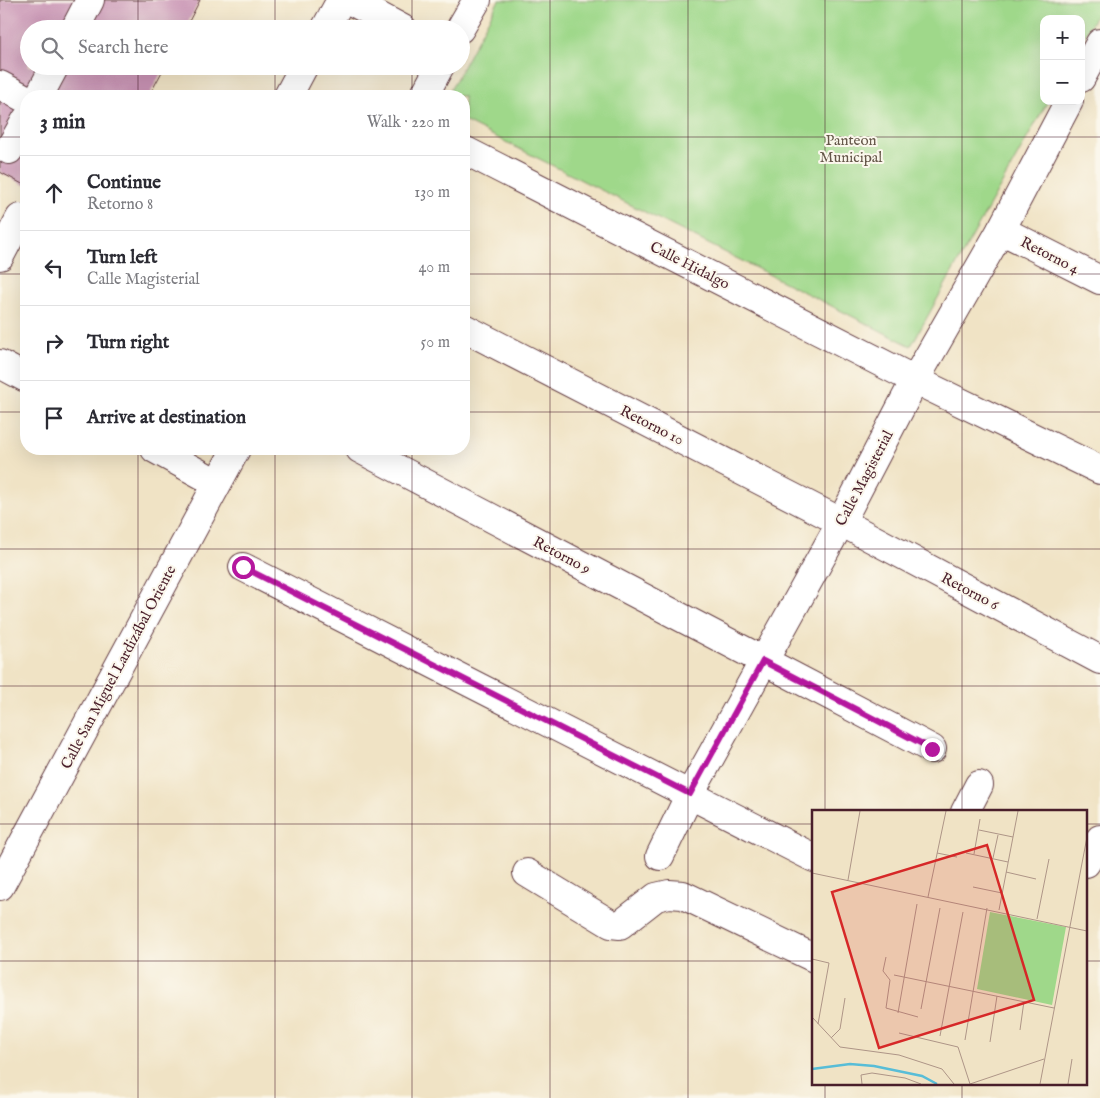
<!DOCTYPE html>
<html lang="en">
<head>
<meta charset="utf-8">
<style>
	:root { --surface:#fff; --page:#f2f2f3; --text:#2b2b33; --muted:#7c7c81; --line:#e1e1e2 }
	body { margin:0; font-family:"IM FELL English",serif; background:var(--page); color:var(--text) }
	.controls { position:absolute; right:15px; top:15px; display:grid; overflow:hidden; border-radius:10px; box-shadow:0 5px 20px #0002 }
	.controls button { width:45px; height:45px; display:grid; place-items:center; padding:0; border:0; border-bottom:1px solid var(--line); background:var(--surface); color:var(--text); font:25px sans-serif }
	.stop { position:absolute; width:15px; height:15px; margin:-11px; border:4px solid #b5179e; border-radius:50%; background:#fff }
	.stop.end { background:#b5179e; border-color:#fff; box-shadow:0 1px 5px #0008 }
	.list { margin:0; padding:0; list-style:none }
	h2 { display:flex; justify-content:space-between; align-items:center; height:65px; margin:0; padding:0 20px; font-size:21px }
	h2 small { font-size:16px; font-weight:400; color:var(--muted) }
	.list li { display:grid; grid-template-columns:32px 1fr auto; gap:15px; align-items:center; box-sizing:border-box; height:75px; padding:0 20px; border-top:1px solid var(--line) }
	.list b { display:block; font-size:19px; white-space:nowrap }
	.list p { margin:0; font-size:16px; white-space:nowrap; color:var(--muted) }
	.list em { font-size:16px; font-style:normal; color:var(--muted) }
	.icon { flex:none; width:28px; height:28px; fill:none; stroke:currentColor; stroke-width:2; stroke-linecap:round; stroke-linejoin:round }
	.map { position:relative; flex:none; width:1100px; height:1098px; overflow:hidden }
	.search { position:absolute; background:var(--surface); box-shadow:0 5px 20px #0002; left:20px; top:20px; width:450px; height:55px; display:flex; align-items:center; gap:12px; box-sizing:border-box; padding:0 18px; border-radius:28px; color:var(--muted); font-size:19px }
	.panel { position:absolute; background:var(--surface); box-shadow:0 5px 20px #0002; left:20px; top:90px; width:450px; height:365px; border-radius:20px }
	.map>svg:first-child { display:block }
</style>
</head>
<body>
<div class="map">
<svg width="1100" height="1098" viewBox="0 0 1100 1098">
	<rect width="100%" height="100%" fill="#fbf7ec"/>
	<filter id="ink" filterUnits="userSpaceOnUse"><feTurbulence type="fractalNoise" baseFrequency=".02" numOctaves="2"/><feDisplacementMap in="SourceGraphic" scale="10" xChannelSelector="R" yChannelSelector="G"/><feConvolveMatrix kernelMatrix="1 2 1 2 8 2 1 2 1" color-interpolation-filters="sRGB"/></filter>
	<filter id="wash" filterUnits="userSpaceOnUse"><feTurbulence type="fractalNoise" baseFrequency=".0096" numOctaves="4" result="noise"/><feDisplacementMap in="SourceGraphic" scale="20" xChannelSelector="R" yChannelSelector="G"/><feGaussianBlur stdDeviation="1.12" result="paint"/><feColorMatrix in="noise" values="0 0 0 0 0 0 0 0 0 0 0 0 0 0 0 0 0 1.4 0 .05"/><feComposite in="paint" operator="in"/></filter>
	<g filter="url(#wash)">
		<rect width="100%" height="100%" fill="#f0e3c5"/>
		<path fill="#9fd88a" stroke="#747c5a" d="M 499,0 L 1100,0 L 1100,8 L 1081,42 L 1081,19 L 1044,19 L 1044,101 L 1048,101 L 911,346 L 464,121 L 464,96 L 447,96 Z"/>
		<g id="blocks">
			<path fill="#c892b3" d="M 0,0 L 200,0 L 185,29 L 29,29 L 29,66 L 165,66 L 149,96 L 26,96 L 26,186 L 0,172 Z"/>
		</g>
	</g>
	<g filter="url(#ink)">
		<use href="#blocks" fill-opacity="0" stroke="#633c42" stroke-width="1"/>
		<g fill="none" stroke-linecap="round" stroke-linejoin="round">
			<defs>
				<g id="minor">
					<path d="M 349,0 L 403,29"/>
					<path d="M 75,29 L 90,0"/>
					<path d="M 325,29 L 341,0"/>
					<path d="M 460,29 L 477,0"/>
					<path d="M 1081,78 L 1100,43"/>
					<path d="M 0,85 L 26,99"/>
					<path d="M 39,96 L 55,66"/>
					<path d="M 288,96 L 304,66"/>
					<path d="M 424,96 L 440,66"/>
					<path d="M 9,150 L 26,120"/>
					<path d="M 464,150 L 915,380 L 1100,470"/>
					<path d="M 1001,230 L 1100,280"/>
					<path d="M 0,256 L 20,218"/>
					<path d="M 464,328 L 841,522 L 1100,660"/>
					<path d="M 0,364 L 26,378"/>
					<path d="M 155,449 L 217,483"/>
					<path d="M 360,449 L 932,749"/>
					<path d="M 243,567 L 814,858"/>
					<path d="M 965,812 L 979,785"/>
					<path d="M 660,856 L 690,794 L 841,522 L 915,380 L 1001,230 L 1069,101"/>
					<path d="M 1086,863 L 1100,839"/>
					<path d="M 527,873 L 611,924 L 620,925 L 656,897 L 669,894 L 683,895 L 814,958"/>
					<path d="M 0,886 L 236,449"/>
				</g>
			</defs>
			<use href="#minor" stroke="#633c42" stroke-width="30"/>
			<use href="#minor" stroke="#fff" stroke-width="28"/>
		</g>
	</g>
	<g fill="none" stroke-linecap="round" stroke-linejoin="round" filter="url(#ink)">
		<path stroke="#b5179e" stroke-width="6" d="M 243,567 L 690,794 L 763,661 L 932,749"/>
	</g>
	<path fill="none" stroke="#4a1f2b" stroke-width="1" stroke-opacity="0.55" d="M 138,0 L 138,29M 275,0 L 275,29M 412,0 L 412,29M 550,0 L 550,1098M 688,0 L 688,1098M 825,0 L 825,812M 962,0 L 962,812M 138,66 L 138,96M 275,66 L 275,96M 412,66 L 412,96M 0,137 L 26,137M 464,137 L 1100,137M 0,274 L 26,274M 464,274 L 1100,274M 0,412 L 26,412M 464,412 L 1100,412M 138,449 L 138,1098M 275,449 L 275,1098M 412,449 L 412,1098M 0,549 L 1100,549M 0,686 L 1100,686M 0,824 L 814,824M 1086,824 L 1100,824M 0,961 L 814,961M 1086,961 L 1100,961M 825,1084 L 825,1098M 962,1084 L 962,1098"/>
	<g text-anchor="middle" stroke-width="4" stroke-linejoin="round" paint-order="stroke">
		<g font-size="15" fill="#645648" stroke="#fbf7ec">
			<text x="851" y="145">Panteon<tspan x="851" dy="17">Municipal</tspan></text>
		</g>
		<g font-size="15" fill="#4a1f2b" stroke="#fbf7ec">
			<text transform="translate(1050 255) rotate(27)" y="5">Retorno 4</text>
			<text transform="translate(690 265) rotate(27)" y="5">Calle Hidalgo</text>
			<text transform="translate(652 425) rotate(27)" y="5">Retorno 10</text>
			<text transform="translate(864 478) rotate(-62)" y="5">Calle Magisterial</text>
			<text transform="translate(562 555) rotate(28)" y="5">Retorno 9</text>
			<text transform="translate(970 591) rotate(28)" y="5">Retorno 6</text>
			<text transform="translate(118 667) rotate(-62)" y="5">Calle San Miguel Lardizábal Oriente</text>
		</g>
	</g>
	<g transform="translate(812 810)">
		<rect width="275" height="275" fill="#f0e3c5"/>
		<path d="M 178,102 L 254,117 L 240,195 L 165,179 Z" fill="#9fd88a"/>
		<path fill="none" stroke="#58bdd7" stroke-width="2.5" d="M 0,259 L 38,254 L 62,256 L 110,266 L 125,274"/>
		<path fill="none" stroke="#ae9587" stroke-width="1" d="M 167,20 L 201,27M 125,43 L 145,47M 154,43 L 196,52M 162,44 L 168,9M 181,48 L 186,25M 194,62 L 224,69M 0,63 L 275,121M 36,70 L 48,1M 161,77 L 190,83M 116,87 L 134,1M 187,100 L 206,1M 225,109 L 237,49M 74,147 L 71,161 L 78,170 L 74,198 L 106,207M 0,149 L 17,153 L 6,214M 82,165 L 242,198M 109,199 L 128,98M 86,203 L 105,94M 0,207 L 28,237 L 87,245 L 130,259 L 142,274M 208,220 L 212,191M 87,223 L 146,237 L 158,274M 128,226 L 151,102M 19,228 L 28,219 L 33,188M 153,230 L 175,98M 178,232 L 185,186M 50,274 L 49,265 L 60,263 L 93,268 L 109,274M 158,274 L 232,249M 228,274 L 275,27M 256,274 L 260,249"/>
		<path fill="#d62828" fill-opacity="0.15" stroke="#d62828" stroke-width="2.5" d="M 175,35 L 222,190 L 67,238 L 20,82 Z"/>
		<rect width="275" height="275" fill="none" stroke="#4a1f2b" stroke-width="2.5"/>
	</g>
</svg>
<div class="controls">
<button>+</button>
<button>−</button>
</div>
<div class="stop" style="left:243px;top:567px"></div>
<div class="stop end" style="left:932px;top:749px"></div>
<div class="search"><svg class="icon" aria-label="search" viewBox="0 0 24 24"><circle cx="10" cy="10" r="6"/><path d="M15 15l6 6"/></svg>Search here</div>
<section class="panel">
<h2>3 min<small>Walk · 220 m</small></h2>
<ul class="list">
<li><svg class="icon" aria-label="ahead" viewBox="0 0 24 24"><path d="M12 20V5M6 11l6-6 6 6"/></svg><div><b>Continue</b><p>Retorno 8</p></div><em>130 m</em></li>
<li><svg class="icon" aria-label="left" viewBox="0 0 24 24"><path d="M17 20v-9H6M10 6l-5 5 5 5"/></svg><div><b>Turn left</b><p>Calle Magisterial</p></div><em>40 m</em></li>
<li><svg class="icon" aria-label="right" viewBox="0 0 24 24"><path d="M7 20v-9h11M14 6l5 5-5 5"/></svg><div><b>Turn right</b></div><em>50 m</em></li>
<li><svg class="icon" aria-label="arrive" viewBox="0 0 24 24"><path d="M6 21V4h12l-3 4 3 4H6"/></svg><div><b>Arrive at destination</b></div></li>
</ul>
</section>
</div>
</body>
</html>
